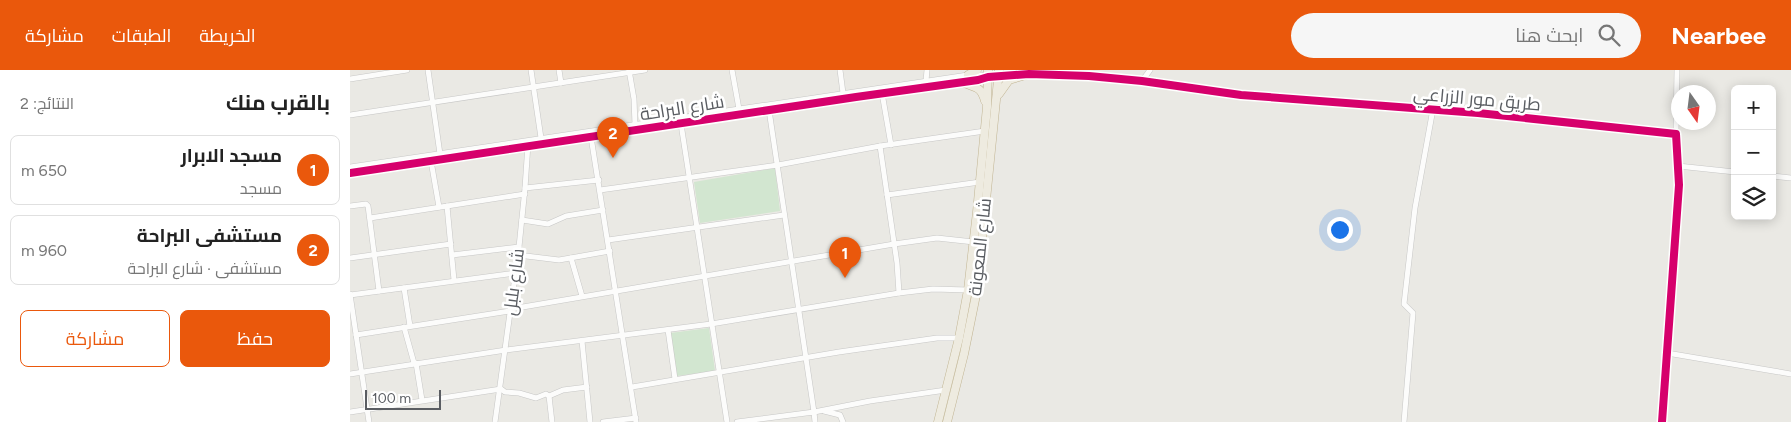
<!DOCTYPE html>
<html lang="ar">
<head>
<meta charset="utf-8">
<style>
	:root { --surface:#fff; --page:#f6f6f6; --text:#222; --muted:#767676; --line:#e0e0e0; --accent:#ea580c }
	body { margin:0; font-family:Figtree,Cairo,sans-serif; background:var(--page); color:var(--text); direction:rtl }
	.controls { position:absolute; right:15px; top:15px; display:grid; overflow:hidden; border-radius:8px; box-shadow:0 2px 12px #0003 }
	.controls button { width:45px; height:45px; display:grid; place-items:center; padding:0; border:0; border-bottom:1px solid var(--line); background:var(--surface); color:var(--text); font:25px sans-serif }
	.compass { position:absolute; left:1321px; top:15px; width:45px; height:45px; border-radius:50%; background:var(--surface); box-shadow:0 2px 12px #0003; rotate:166deg }
	.scale { position:absolute; left:15px; bottom:12px; width:76px; box-sizing:border-box; padding-left:5px; border:2px solid #5a5d62; border-top:0; font-size:14px; line-height:18px; white-space:nowrap; color:#5a5d62; -webkit-text-stroke:4px #fff; paint-order:stroke }
	.you { position:absolute; left:989px; top:159px; width:18px; height:18px; margin:-12px; border:4px solid #fff; border-radius:50%; background:#1a73e8; box-shadow:0 0 0 8px #1a73e833 }
	.badge { display:grid; place-items:center; width:32px; height:32px; border-radius:50%; background:var(--accent); color:#fff; font-size:16px; font-weight:700 }
	.pin { position:absolute; translate:-50% -41px; filter:drop-shadow(0 1px 2px #0008) }
	.pin::after { content:''; position:absolute; top:26px; width:18px; height:15px; background:inherit; clip-path:polygon(0 0,100% 0,50% 100%) }
	.list { margin:0; padding:0; list-style:none }
	h2 { display:flex; justify-content:space-between; align-items:center; height:65px; margin:0; padding:0 20px; font-size:21px }
	h2 small { font-size:16px; font-weight:400; color:var(--muted) }
	.list li { display:grid; grid-template-columns:32px 1fr auto; gap:15px; align-items:center; box-sizing:border-box; height:70px; margin:0 10px 10px; padding:0 10px; border:1px solid var(--line); border-radius:8px }
	.list b { display:block; font-size:19px; white-space:nowrap }
	.list p { margin:0; font-size:16px; white-space:nowrap; color:var(--muted) }
	.list em { font-size:16px; font-style:normal; color:var(--muted) }
	.actions { display:flex; gap:10px; padding:15px 20px }
	.actions a { flex:1; padding:11px 0; border:1px solid var(--accent); border-radius:8px; text-align:center; font-size:18px; color:var(--accent) }
	.actions .main { background:var(--accent); color:#fff }
	.icon { flex:none; width:28px; height:28px; fill:none; stroke:currentColor; stroke-width:2; stroke-linecap:round; stroke-linejoin:round }
	.map { position:relative; flex:none; width:1441px; height:352px; overflow:hidden; direction:ltr }
	header { display:flex; align-items:center; gap:30px; box-sizing:border-box; height:70px; padding:0 25px; background:var(--accent); color:#fff }
	header strong { font-size:24px }
	nav { display:flex; gap:28px; margin-inline-start:auto; font-size:18px }
	.search { width:350px; height:45px; background:var(--page); display:flex; align-items:center; gap:12px; box-sizing:border-box; padding:0 18px; border-radius:28px; color:var(--muted); font-size:19px }
	main { display:flex }
	aside { flex:1; background:var(--surface) }
	.map>svg:first-child { display:block }
</style>
</head>
<body>
<header>
<strong>Nearbee</strong>
<div class="search"><svg class="icon" aria-label="search" viewBox="0 0 24 24"><circle cx="10" cy="10" r="6"/><path d="M15 15l6 6"/></svg>ابحث هنا</div>
<nav><a>الخريطة</a><a>الطبقات</a><a>مشاركة</a></nav>
</header>
<main>
<div class="map">
<svg width="1441" height="352" viewBox="0 0 1441 352">
	<rect width="100%" height="100%" fill="#eae9e4"/>
	<g fill="#d2e6d0">
		<path d="M 425,98 L 430,141 L 350,153 L 344,112 Z"/>
		<path d="M 359,258 L 365,301 L 327,306 L 320,263 Z"/>
	</g>
	<g fill="none" stroke-linecap="round" stroke-linejoin="round">
		<defs>
			<g id="minor">
				<path d="M 78,0 L 90,84"/>
				<path d="M 181,0 L 191,68"/>
				<path d="M 209,0 L 211,13"/>
				<path d="M 279,0 L 284,29 L 285,55"/>
				<path d="M 382,0 L 389,39"/>
				<path d="M 490,0 L 493,23"/>
				<path d="M 678,4 L 705,4 L 792,11 L 891,25 L 1128,43 L 1326,64 L 1329,115 L 1312,352"/>
				<path d="M 0,9 L 57,0"/>
				<path d="M 576,11 L 577,0"/>
				<path d="M 792,11 L 800,0"/>
				<path d="M 532,23 L 541,75"/>
				<path d="M 419,40 L 464,342 L 520,331 L 596,320"/>
				<path d="M 0,45 L 295,0"/>
				<path d="M 331,54 L 377,352"/>
				<path d="M 1326,64 L 1327,0"/>
				<path d="M 241,67 L 286,352"/>
				<path d="M 530,76 L 547,193 L 549,223"/>
				<path d="M 81,91 L 89,137"/>
				<path d="M 1328,96 L 1385,102"/>
				<path d="M 0,97 L 618,5 L 631,5 L 637,7"/>
				<path d="M 0,103 L 506,27 L 628,10 L 638,7 L 669,4"/>
				<path d="M 1422,106 L 1441,108"/>
				<path d="M 175,118 L 249,110"/>
				<path d="M 250,120 L 428,95 L 530,76 L 635,61"/>
				<path d="M 537,125 L 630,112"/>
				<path d="M 0,136 L 16,134 L 18,136 L 29,221"/>
				<path d="M 97,136 L 104,210"/>
				<path d="M 20,148 L 175,124"/>
				<path d="M 172,150 L 198,154 L 216,146 L 253,140"/>
				<path d="M 258,170 L 434,145"/>
				<path d="M 102,185 L 169,177"/>
				<path d="M 168,185 L 209,190 L 260,181"/>
				<path d="M 0,188 L 101,174"/>
				<path d="M 221,188 L 232,226"/>
				<path d="M 54,218 L 60,256"/>
				<path d="M 0,224 L 19,352"/>
				<path d="M 0,225 L 166,203"/>
				<path d="M 161,239 L 544,174 L 587,168 L 624,172"/>
				<path d="M 54,257 L 64,293"/>
				<path d="M 318,260 L 325,309"/>
				<path d="M 6,265 L 160,241"/>
				<path d="M 232,271 L 240,352"/>
				<path d="M 1317,283 L 1441,304"/>
				<path d="M 66,293 L 72,330"/>
				<path d="M 0,304 L 156,280 L 361,254 L 549,223 L 583,219 L 618,220"/>
				<path d="M 282,317 L 489,282 L 587,268 L 609,268"/>
				<path d="M 199,326 L 202,352"/>
				<path d="M 474,341 L 490,345 L 493,352"/>
				<path d="M 0,342 L 151,319 L 155,322 L 169,323 L 186,328 L 196,324 L 199,326 L 213,320 L 237,317"/>
				<path d="M 145,352 L 169,177 L 175,118 L 178,74"/>
				<path d="M 253,352 L 286,348"/>
				<path d="M 387,352 L 464,342 L 465,352"/>
				<path d="M 1054,352 L 1063,243 L 1054,234 L 1065,138 L 1083,39"/>
			</g>
			<g id="highway">
				<path d="M 618,5 L 627,0"/>
				<path d="M 612,12 C 624,18 631,15 635,31"/>
				<path d="M 649,24 L 659,10 L 679,4"/>
				<path d="M 588,352 L 609,268 L 618,220 L 627,142 L 637,37 L 638,0"/>
				<path d="M 597,352 L 614,284 L 627,220 L 649,0"/>
			</g>
		</defs>
		<use href="#minor" stroke="#c7c7c6" stroke-width="6"/>
		<use href="#highway" stroke="#c1b492" stroke-width="9"/>
		<use href="#minor" stroke="#fcfcfb" stroke-width="5"/>
		<use href="#highway" stroke="#eeebe0" stroke-width="8"/>
		<defs>
			<path id="cycleway" d="M 0,103 L 506,27 L 628,10 L 638,7 L 679,4 L 739,6 L 792,11 L 891,25 L 1128,43 L 1326,64 L 1329,115 L 1312,352"/>
		</defs>
		<use href="#cycleway" stroke="#fff" stroke-width="11"/>
		<use href="#cycleway" stroke="#d6006c" stroke-width="8"/>
	</g>
	<g text-anchor="middle" stroke-width="5" stroke-linejoin="round" paint-order="stroke">
		<g font-size="18" fill="#5a5d62" stroke="#fff">
			<text transform="translate(1127 29) rotate(5)" y="6">طريق مور الزراعي</text>
			<text transform="translate(332 38) rotate(-9)" y="6">شارع البراحة</text>
			<text transform="translate(630 177) rotate(-84)" y="6">شارع المعونة</text>
			<text transform="translate(164 212) rotate(-83)" y="6">شارع بلبل</text>
		</g>
	</g>
</svg>
<div class="controls">
<button>+</button>
<button>−</button>
<button><svg class="icon" aria-label="layers" viewBox="0 0 24 24"><path d="M12 4l9 5-9 5-9-5zM3 14l9 5 9-5"/></svg></button>
</div>
<svg class="compass" viewBox="-18 -18 36 36"><path d="M0-13l5 13h-10z" fill="#e53935"/><path d="M0 13l5-13h-10z" fill="#767676"/></svg>
<div class="scale">100 m</div>
<div class="you"></div>
<div class="pin badge" style="left:495px;top:208px">1</div>
<div class="pin badge" style="left:263px;top:88px">2</div>
</div>
<aside>
<h2>بالقرب منك<small>النتائج: 2</small></h2>
<ul class="list">
<li><span class="badge">1</span><div><b>مسجد الابرار</b><p>مسجد</p></div><em>650 m</em></li>
<li><span class="badge">2</span><div><b>مستشفى البراحة</b><p>مستشفى · شارع البراحة</p></div><em>960 m</em></li>
</ul>
<div class="actions"><a class="main">حفظ</a><a>مشاركة</a></div>
</aside>
</main>
</body>
</html>
